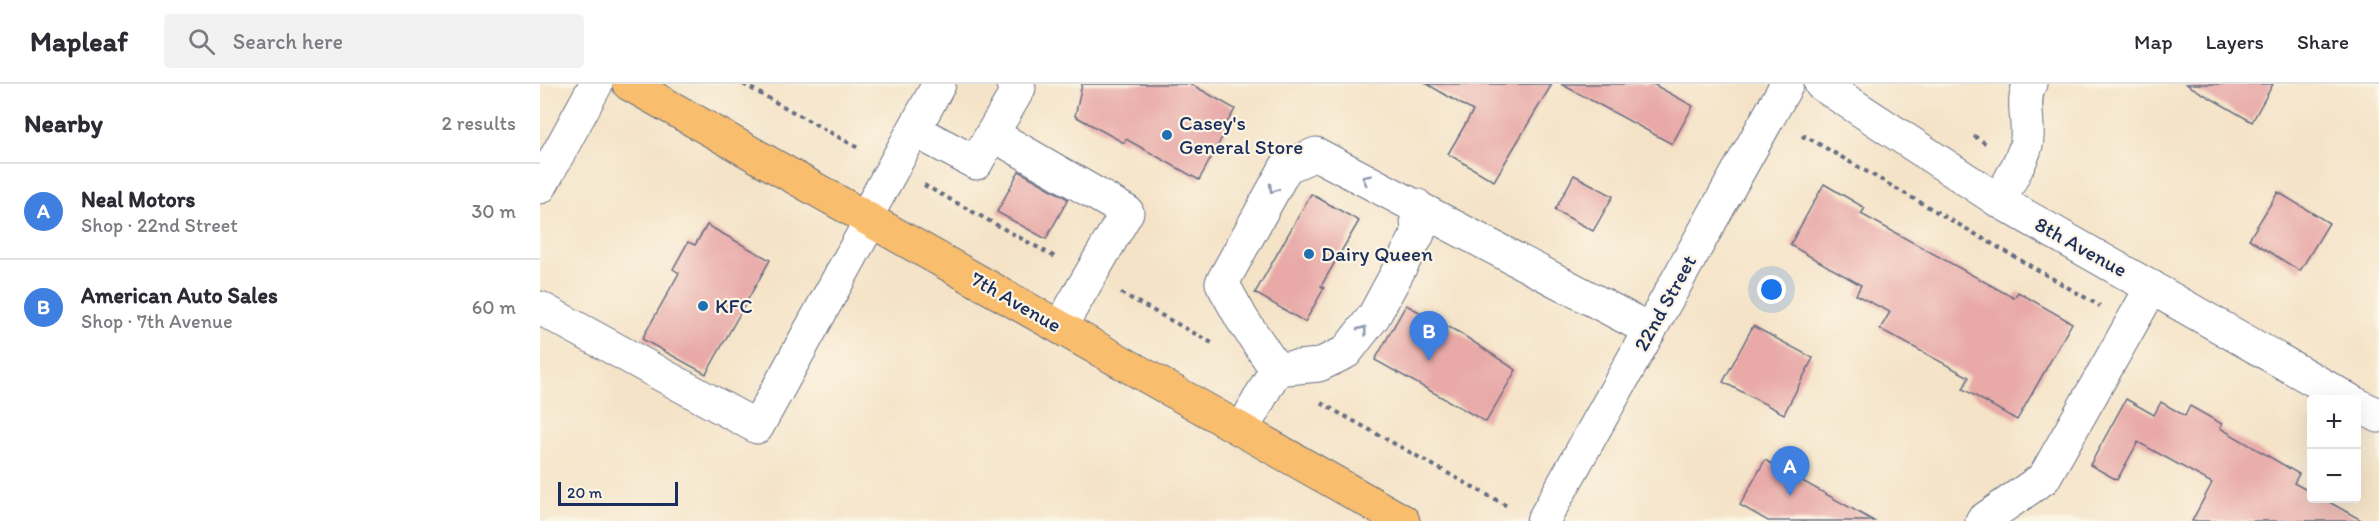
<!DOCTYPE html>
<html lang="en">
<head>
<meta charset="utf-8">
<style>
	:root { --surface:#fff; --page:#f2f2f3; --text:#2b2b33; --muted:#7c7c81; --line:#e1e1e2; --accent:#1f6fb2 }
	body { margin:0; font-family:Itim,sans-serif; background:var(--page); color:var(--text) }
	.controls { position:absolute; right:18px; bottom:18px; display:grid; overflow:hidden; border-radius:6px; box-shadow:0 6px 24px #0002 }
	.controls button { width:54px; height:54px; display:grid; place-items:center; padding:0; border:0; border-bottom:2px solid var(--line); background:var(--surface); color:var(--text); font:30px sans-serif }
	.scale { position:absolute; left:18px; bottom:15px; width:120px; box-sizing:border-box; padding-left:6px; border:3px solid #1b2f5e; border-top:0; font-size:16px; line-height:21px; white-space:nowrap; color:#1b2f5e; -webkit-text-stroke:4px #fcf5e5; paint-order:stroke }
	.you { position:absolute; left:1232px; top:206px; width:21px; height:21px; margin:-15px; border:4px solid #fff; border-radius:50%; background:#1a73e8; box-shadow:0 0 0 9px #1a73e833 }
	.badge { display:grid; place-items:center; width:39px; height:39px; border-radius:50%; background:var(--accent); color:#fff; font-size:20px; font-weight:700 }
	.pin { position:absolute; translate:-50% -50px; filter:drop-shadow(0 2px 3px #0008) }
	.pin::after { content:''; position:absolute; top:32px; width:21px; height:18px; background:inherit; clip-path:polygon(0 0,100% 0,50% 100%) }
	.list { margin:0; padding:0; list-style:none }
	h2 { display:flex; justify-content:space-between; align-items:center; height:78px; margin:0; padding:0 24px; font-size:26px }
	h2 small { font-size:20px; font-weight:400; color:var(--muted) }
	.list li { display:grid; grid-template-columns:39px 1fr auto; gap:18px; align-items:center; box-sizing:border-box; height:96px; padding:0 24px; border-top:2px solid var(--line) }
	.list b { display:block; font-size:22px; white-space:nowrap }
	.list p { margin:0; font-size:20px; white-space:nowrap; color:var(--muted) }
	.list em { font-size:20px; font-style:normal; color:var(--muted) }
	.icon { flex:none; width:33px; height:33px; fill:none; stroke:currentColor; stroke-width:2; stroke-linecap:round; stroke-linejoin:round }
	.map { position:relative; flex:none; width:1839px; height:437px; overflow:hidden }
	header { display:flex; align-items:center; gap:36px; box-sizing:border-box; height:84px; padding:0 30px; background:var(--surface); border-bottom:2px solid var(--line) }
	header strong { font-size:28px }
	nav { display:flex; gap:33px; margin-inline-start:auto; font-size:21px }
	.search { width:420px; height:54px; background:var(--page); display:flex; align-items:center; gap:15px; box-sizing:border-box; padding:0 21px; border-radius:6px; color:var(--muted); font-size:22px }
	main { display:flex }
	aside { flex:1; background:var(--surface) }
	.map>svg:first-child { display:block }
</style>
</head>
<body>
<header>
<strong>Mapleaf</strong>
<div class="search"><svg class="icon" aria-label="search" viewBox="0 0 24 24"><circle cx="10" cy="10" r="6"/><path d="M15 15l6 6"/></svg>Search here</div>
<nav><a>Map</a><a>Layers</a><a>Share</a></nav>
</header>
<main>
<aside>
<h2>Nearby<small>2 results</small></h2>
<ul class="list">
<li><span class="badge" style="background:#3f7fe0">A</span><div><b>Neal Motors</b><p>Shop · 22nd Street</p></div><em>30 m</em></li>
<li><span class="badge" style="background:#3f7fe0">B</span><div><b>American Auto Sales</b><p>Shop · 7th Avenue</p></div><em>60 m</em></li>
</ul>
</aside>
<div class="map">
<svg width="1839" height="437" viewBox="0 0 1839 437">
	<rect width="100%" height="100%" fill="#fcf5e5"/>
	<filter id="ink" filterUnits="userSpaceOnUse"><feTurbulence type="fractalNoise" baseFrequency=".0167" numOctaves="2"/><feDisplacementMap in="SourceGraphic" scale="12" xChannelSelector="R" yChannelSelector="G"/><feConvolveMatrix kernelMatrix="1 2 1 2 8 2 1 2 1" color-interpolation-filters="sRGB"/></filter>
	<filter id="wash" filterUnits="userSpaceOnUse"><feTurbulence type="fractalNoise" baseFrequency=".008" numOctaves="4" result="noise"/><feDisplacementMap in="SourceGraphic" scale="24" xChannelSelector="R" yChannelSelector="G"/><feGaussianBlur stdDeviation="1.35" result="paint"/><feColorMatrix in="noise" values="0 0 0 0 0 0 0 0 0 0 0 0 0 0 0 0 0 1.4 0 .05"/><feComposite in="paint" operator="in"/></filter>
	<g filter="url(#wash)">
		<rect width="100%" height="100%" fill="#f4e3c7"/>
		<g id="blocks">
			<g fill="#e8a9a7">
				<path d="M 542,0 L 651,0 L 695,25 L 683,46 L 685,48 L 659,96 L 586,55 L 584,59 L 535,32 Z"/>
				<path d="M 887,0 L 1012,0 L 954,97 L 908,70 L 933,27 Z"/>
				<path d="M 1021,0 L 1113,0 L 1153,22 L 1132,60 Z"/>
				<path d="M 1646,0 L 1733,0 L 1712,38 Z"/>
				<path d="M 479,87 L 528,115 L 506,155 L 457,128 Z"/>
				<path d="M 1034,91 L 1073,112 L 1053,147 L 1015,126 Z"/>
				<path d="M 1284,100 L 1325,124 L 1321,130 L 1474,214 L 1478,208 L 1532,239 L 1477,336 L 1423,305 L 1429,293 L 1340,245 L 1350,228 L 1316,211 L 1321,201 L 1250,161 Z"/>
				<path d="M 1738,108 L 1789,139 L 1760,187 L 1709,155 Z"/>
				<path d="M 771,110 L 819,137 L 781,202 L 784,204 L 765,238 L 715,209 Z"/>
				<path d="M 167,141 L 230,176 L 166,290 L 102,255 L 139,189 L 133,185 L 148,158 L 155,161 Z"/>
				<path d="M 866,221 L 920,249 L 976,286 L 946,338 L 835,276 Z"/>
				<path d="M 1213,242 L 1273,274 L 1244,330 L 1183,298 Z"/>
				<path d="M 1586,315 L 1614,331 L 1621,318 L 1645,332 L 1650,322 L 1682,340 L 1680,344 L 1759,390 L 1754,399 L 1772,409 L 1772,414 L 1782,414 L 1823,437 L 1652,437 L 1672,399 L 1598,358 L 1577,396 L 1550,381 Z"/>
				<path d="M 1225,376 L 1334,437 L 1228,437 L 1200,421 Z"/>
			</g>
		</g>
	</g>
	<g filter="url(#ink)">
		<use href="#blocks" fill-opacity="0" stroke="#676e83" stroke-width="1.5"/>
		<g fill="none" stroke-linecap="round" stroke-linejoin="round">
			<defs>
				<g id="minor">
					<path d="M 473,0 L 479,4 L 452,50 L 587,128 L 520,243"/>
					<path d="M 1281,0 L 1459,117 L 1809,316"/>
					<path d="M 374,46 L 436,79 L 452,50"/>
					<path d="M 0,103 L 56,0"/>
					<path d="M 1459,117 C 1467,101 1482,78 1486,61 C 1491,41 1480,18 1490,0"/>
					<path d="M 876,121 L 878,150 L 834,232 L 806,268 L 779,281 L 736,285 L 702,235 L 682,199 L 746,83 L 776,70 L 1110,246"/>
					<path d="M 326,133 L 399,0"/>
					<path d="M 0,224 L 217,343 L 331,136"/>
					<path d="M 1816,320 L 1839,332"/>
					<path d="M 702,346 L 736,285"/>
					<path d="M 1003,437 L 1247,0"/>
					<path d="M 1442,437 L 1504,394 L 1612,203"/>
				</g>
				<path id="major" d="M 89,0 L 863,437"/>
			</defs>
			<use href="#minor" stroke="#676e83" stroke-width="35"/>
			<use href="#major" stroke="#676e83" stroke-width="35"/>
			<g stroke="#676e83" stroke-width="4" stroke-dasharray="4.5 4.5" stroke-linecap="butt">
				<path d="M 203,0 L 320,65"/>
				<path d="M 1434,52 L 1448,61"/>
				<path d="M 1262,54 L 1265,52 L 1560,222"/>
				<path d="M 384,101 L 517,174"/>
				<path d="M 581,209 L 672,259"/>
				<path d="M 781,319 L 969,423"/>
			</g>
			<use href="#minor" stroke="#fff" stroke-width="33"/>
			<use href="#major" stroke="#f9be6d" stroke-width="33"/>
		</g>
		<defs><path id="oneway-chevron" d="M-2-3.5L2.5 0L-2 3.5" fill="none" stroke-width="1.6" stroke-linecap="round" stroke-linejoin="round" transform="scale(1.5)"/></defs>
		<g stroke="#8d97ae">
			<use href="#oneway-chevron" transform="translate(826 95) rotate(-153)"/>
			<use href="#oneway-chevron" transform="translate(733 105) rotate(120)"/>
			<use href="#oneway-chevron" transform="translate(823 246) rotate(-53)"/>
		</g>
	</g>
	<g fill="#1f6fb2" stroke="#fcf5e5" stroke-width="2">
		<circle cx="627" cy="51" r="6"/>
		<circle cx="769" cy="170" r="6"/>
		<circle cx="163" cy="222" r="6"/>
	</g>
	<g text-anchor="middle" stroke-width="4.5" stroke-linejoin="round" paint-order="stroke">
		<g font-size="21" fill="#1b2f5e" stroke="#fcf5e5" text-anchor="start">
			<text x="639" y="46">Casey's<tspan x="639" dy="24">General Store</tspan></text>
			<text x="781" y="177">Dairy Queen</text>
			<text x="175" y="229">KFC</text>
		</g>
		<g font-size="21" fill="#1b2f5e" stroke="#fcf5e5">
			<text transform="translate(1541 163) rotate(29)" y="7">8th Avenue</text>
			<text transform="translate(476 218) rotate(30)" y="7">7th Avenue</text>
			<text transform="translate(1125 219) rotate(-61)" y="7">22nd Street</text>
		</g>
	</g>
</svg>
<div class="controls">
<button>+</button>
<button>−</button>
</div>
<div class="scale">20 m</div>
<div class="you"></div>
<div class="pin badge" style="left:1250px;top:412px;background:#3f7fe0">A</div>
<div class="pin badge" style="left:889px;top:277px;background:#3f7fe0">B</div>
</div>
</main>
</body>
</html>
